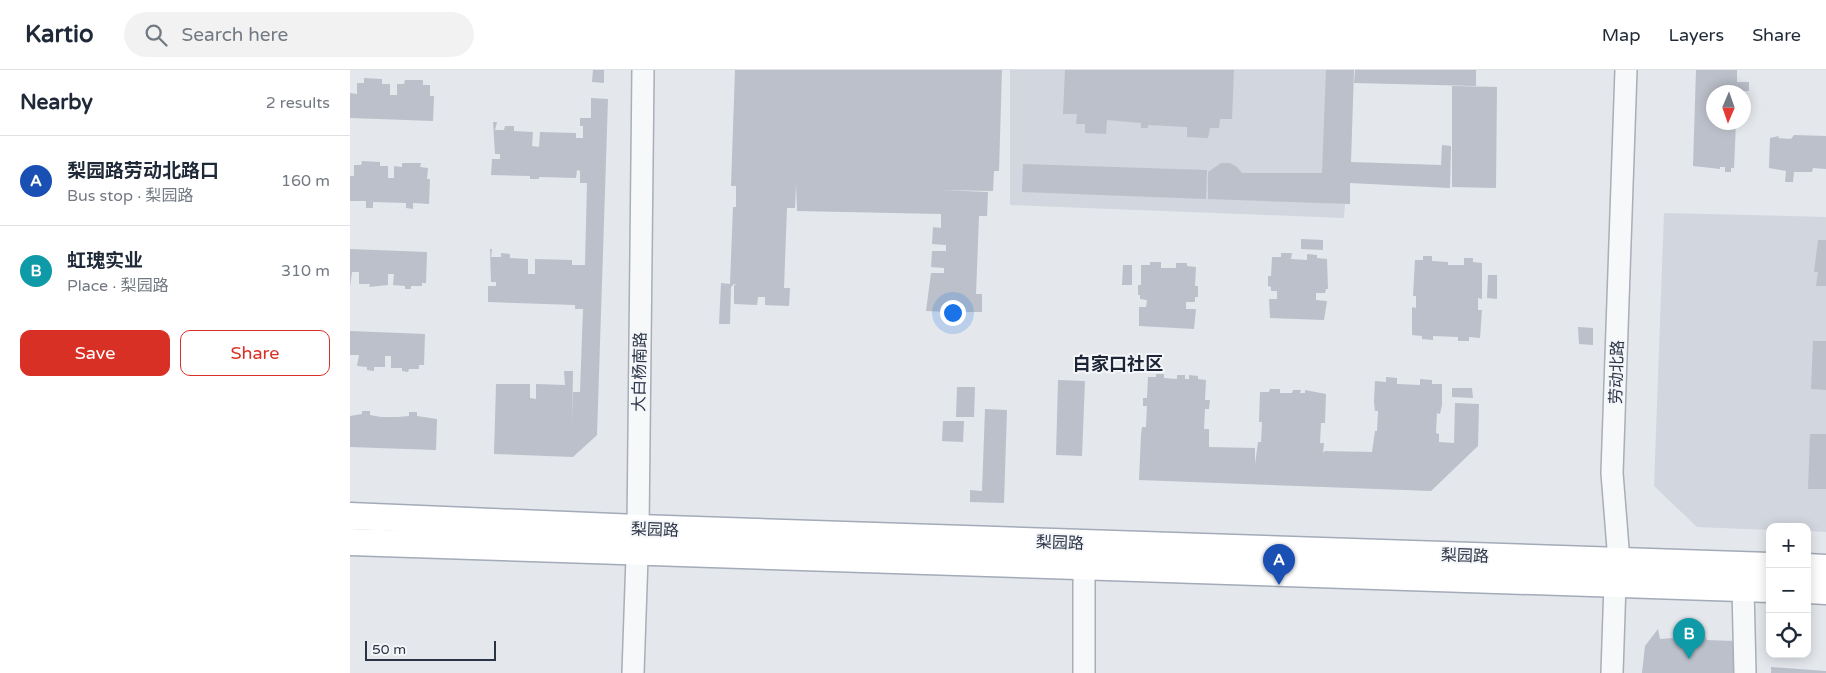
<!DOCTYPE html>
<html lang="en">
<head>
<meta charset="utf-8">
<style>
	:root { --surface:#fff; --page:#f2f2f3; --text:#1f2937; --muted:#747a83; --line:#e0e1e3; --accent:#d93025 }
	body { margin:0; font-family:"Varela Round","Noto Sans SC",sans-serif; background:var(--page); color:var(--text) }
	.controls { position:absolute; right:15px; bottom:15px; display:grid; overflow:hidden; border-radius:10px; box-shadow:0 2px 12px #0003 }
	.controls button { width:45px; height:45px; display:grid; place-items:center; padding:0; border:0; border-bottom:1px solid var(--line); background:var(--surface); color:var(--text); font:25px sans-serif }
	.compass { position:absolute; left:1356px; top:15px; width:45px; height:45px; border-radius:50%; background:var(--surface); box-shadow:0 2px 12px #0003; rotate:182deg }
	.scale { position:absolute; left:15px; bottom:12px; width:131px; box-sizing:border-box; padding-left:5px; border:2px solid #2b3445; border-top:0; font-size:14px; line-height:18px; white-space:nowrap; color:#2b3445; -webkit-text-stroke:4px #f4f6f9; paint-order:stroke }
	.you { position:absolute; left:602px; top:242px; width:18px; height:18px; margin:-12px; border:4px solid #fff; border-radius:50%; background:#1a73e8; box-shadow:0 0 0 8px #1a73e833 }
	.badge { display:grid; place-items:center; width:32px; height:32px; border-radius:50%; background:var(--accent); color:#fff; font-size:16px; font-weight:700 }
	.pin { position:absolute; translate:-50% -41px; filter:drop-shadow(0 1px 2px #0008) }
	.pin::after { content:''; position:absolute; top:26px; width:18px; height:15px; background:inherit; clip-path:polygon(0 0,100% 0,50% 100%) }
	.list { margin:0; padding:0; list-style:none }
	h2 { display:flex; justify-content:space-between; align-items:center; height:65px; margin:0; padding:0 20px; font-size:21px }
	h2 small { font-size:16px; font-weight:400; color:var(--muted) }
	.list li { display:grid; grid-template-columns:32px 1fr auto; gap:15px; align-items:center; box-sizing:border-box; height:90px; padding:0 20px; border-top:1px solid var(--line) }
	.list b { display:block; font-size:19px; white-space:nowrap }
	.list p { margin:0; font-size:16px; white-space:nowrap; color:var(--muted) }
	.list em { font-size:16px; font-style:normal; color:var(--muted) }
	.actions { display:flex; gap:10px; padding:15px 20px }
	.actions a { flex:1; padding:11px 0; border:1px solid var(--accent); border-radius:10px; text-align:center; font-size:18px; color:var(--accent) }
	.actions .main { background:var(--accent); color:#fff }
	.icon { flex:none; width:28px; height:28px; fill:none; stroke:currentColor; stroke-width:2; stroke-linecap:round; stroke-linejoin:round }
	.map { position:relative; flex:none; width:1476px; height:603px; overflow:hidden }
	header { display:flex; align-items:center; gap:30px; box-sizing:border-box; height:70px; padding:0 25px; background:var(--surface); border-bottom:1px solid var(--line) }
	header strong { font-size:24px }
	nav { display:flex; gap:28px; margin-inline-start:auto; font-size:18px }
	.search { width:350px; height:45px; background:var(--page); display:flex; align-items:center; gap:12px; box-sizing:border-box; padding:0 18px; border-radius:28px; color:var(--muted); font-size:19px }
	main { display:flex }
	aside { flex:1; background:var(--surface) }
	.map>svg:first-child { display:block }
</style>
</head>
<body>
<header>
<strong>Kartio</strong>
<div class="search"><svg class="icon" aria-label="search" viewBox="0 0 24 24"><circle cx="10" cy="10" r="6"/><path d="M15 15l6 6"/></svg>Search here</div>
<nav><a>Map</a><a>Layers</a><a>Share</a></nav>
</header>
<main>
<aside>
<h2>Nearby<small>2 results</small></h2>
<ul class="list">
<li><span class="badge" style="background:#1a4fb4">A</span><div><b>梨园路劳动北路口</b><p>Bus stop · 梨园路</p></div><em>160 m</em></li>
<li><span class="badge" style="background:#0f9aa8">B</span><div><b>虹瑰实业</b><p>Place · 梨园路</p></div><em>310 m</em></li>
</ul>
<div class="actions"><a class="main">Save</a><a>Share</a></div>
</aside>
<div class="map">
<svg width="1476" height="603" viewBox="0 0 1476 603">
	<rect width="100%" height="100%" fill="#e4e7ec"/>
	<g fill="#d2d6de">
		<path d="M 660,0 L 1003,0 L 994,148 L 660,135 Z"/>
		<path d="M 1314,143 L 1476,147 L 1476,462 L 1457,461 L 1457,457 L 1420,457 L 1420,460 L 1347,457 L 1304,416 Z"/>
	</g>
	<g fill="#bbc0ca">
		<path d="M 243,0 L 254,0 L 254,13 L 242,12 Z"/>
		<path d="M 385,0 L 652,0 L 649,101 L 644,101 L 643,121 L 591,120 L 638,122 L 637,146 L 629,146 L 626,224 L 632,224 L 632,242 L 608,242 L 608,234 L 600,234 L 599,242 L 576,241 L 581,203 L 594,203 L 594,198 L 581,197 L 582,181 L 596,181 L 596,175 L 582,174 L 583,157 L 591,158 L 591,144 L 447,141 L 446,114 L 445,138 L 437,138 L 434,218 L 440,218 L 439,236 L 415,235 L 415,227 L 408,227 L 407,235 L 384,234 L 384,215 L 387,214 L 384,214 L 381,217 L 380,254 L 369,254 L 371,213 L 380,214 L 383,137 L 386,137 L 386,116 L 381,116 Z"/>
		<path d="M 715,0 L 884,0 L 882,49 L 870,49 L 869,58 L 860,58 L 858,68 L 837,67 L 837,57 L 798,55 L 798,58 L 791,58 L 791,53 L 757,50 L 756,64 L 735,63 L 735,54 L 726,54 L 727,44 L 713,44 Z"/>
		<path d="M 976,0 L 1004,0 L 1001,92 L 1091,95 L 1092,75 L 1101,76 L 1100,118 L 1000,113 L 1000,134 L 858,129 L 858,102 L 871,93 L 880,93 L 887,97 L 892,103 L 972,103 Z"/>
		<path d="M 1005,0 L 1126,0 L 1126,16 L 1004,13 Z"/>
		<path d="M 1346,0 L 1387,0 L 1387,12 L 1399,12 L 1399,21 L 1364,22 L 1364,52 L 1386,52 L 1384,98 L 1381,98 L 1381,102 L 1375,102 L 1375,97 L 1370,97 L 1370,99 L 1343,96 Z"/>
		<path d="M 14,8 L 32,9 L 32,14 L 40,14 L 40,25 L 47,25 L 47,14 L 54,14 L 55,10 L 73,10 L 73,15 L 80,15 L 80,26 L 84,26 L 83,51 L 0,48 L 0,23 L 7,24 L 7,13 L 14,13 Z"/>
		<path d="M 1102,16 L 1147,17 L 1146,118 L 1102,117 Z"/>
		<path d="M 241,28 L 258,29 L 247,365 L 223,387 L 144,384 L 146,314 L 180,314 L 180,328 L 186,329 L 186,314 L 215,315 L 214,301 L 223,301 L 222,353 L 223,322 L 230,322 L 233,239 L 225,239 L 225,235 L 138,232 L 138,216 L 146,216 L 146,212 L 141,212 L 140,179 L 142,179 L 141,187 L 151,187 L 151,183 L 160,184 L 160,188 L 178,189 L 178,204 L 185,204 L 185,189 L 222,190 L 222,195 L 235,195 L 237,113 L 230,113 L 230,101 L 227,100 L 226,108 L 189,107 L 189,109 L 180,109 L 180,106 L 141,105 L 142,89 L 150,89 L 150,84 L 145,84 L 143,52 L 147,52 L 145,60 L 154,60 L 155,56 L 164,56 L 164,61 L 183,62 L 182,76 L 189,77 L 190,62 L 226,63 L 226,68 L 233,68 L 233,56 L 230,56 L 230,48 L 241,48 Z"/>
		<path d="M 1444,65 L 1476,66 L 1476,99 L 1463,98 L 1462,102 L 1444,102 L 1443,112 L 1435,112 L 1436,101 L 1419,98 L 1420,68 L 1429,66 L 1428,68 L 1441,69 Z"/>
		<path d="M 12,91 L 30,92 L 30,96 L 38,96 L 38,108 L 44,108 L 44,96 L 52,97 L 52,93 L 71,93 L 70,97 L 78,98 L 77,109 L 80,109 L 79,134 L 63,133 L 63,139 L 56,138 L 56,133 L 23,132 L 23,138 L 16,138 L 16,131 L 0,131 L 0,106 L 4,106 L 4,95 L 11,95 Z"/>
		<path d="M 673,94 L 857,100 L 856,129 L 672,122 Z"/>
		<path d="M 951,169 L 973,170 L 973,180 L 951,179 Z"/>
		<path d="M 1468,170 L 1476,170 L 1476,216 L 1466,216 L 1468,202 L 1464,202 Z"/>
		<path d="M 0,179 L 77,182 L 76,213 L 72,213 L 72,216 L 61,216 L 61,219 L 55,219 L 55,216 L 43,215 L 44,204 L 38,204 L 38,215 L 19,217 L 20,214 L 9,214 L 9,202 L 2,202 L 0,217 Z"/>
		<path d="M 931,183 L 942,183 L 941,189 L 957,190 L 957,184 L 967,185 L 967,188 L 977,189 L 978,219 L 976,219 L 975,223 L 966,223 L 966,230 L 977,231 L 974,250 L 920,248 L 919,229 L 927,229 L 927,221 L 921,221 L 921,217 L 918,216 L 918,206 L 921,206 L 922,187 L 931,187 Z"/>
		<path d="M 1073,186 L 1082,186 L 1082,191 L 1098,192 L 1098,195 L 1114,195 L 1114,188 L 1123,188 L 1123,192 L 1132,193 L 1132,229 L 1128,228 L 1128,240 L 1132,240 L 1130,268 L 1119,267 L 1119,271 L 1108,271 L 1108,267 L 1083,266 L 1083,270 L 1072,269 L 1072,266 L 1062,265 L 1062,237 L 1066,238 L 1066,226 L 1063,226 L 1065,190 L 1073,190 Z"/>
		<path d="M 800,192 L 811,192 L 811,198 L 826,198 L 826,193 L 837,193 L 837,196 L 846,197 L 845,216 L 848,216 L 848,227 L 845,227 L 845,232 L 836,232 L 836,239 L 846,239 L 844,259 L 789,256 L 789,237 L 796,237 L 797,230 L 790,229 L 790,225 L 788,225 L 788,215 L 791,215 L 791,195 L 800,195 Z"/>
		<path d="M 773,195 L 782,195 L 782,215 L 772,215 Z"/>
		<path d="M 1138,205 L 1147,205 L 1147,229 L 1137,228 Z"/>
		<path d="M 1228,257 L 1243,258 L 1243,275 L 1229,274 Z"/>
		<path d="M 0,261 L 75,264 L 74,295 L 69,295 L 69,299 L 59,299 L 58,302 L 52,301 L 52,298 L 41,298 L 41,286 L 35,286 L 35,297 L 24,297 L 24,301 L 17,300 L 17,297 L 7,296 L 9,285 L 0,285 Z"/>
		<path d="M 1463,271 L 1476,271 L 1476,320 L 1461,319 Z"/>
		<path d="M 806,304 L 814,304 L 814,308 L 827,309 L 827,305 L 835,305 L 835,309 L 839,309 L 839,305 L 848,306 L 848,309 L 856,310 L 855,330 L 860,330 L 859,339 L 855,339 L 854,359 L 859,359 L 859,377 L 905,378 L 905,394 L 908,372 L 911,372 L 912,352 L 909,352 L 910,322 L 919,322 L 920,319 L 930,319 L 930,323 L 942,323 L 943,320 L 951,320 L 950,323 L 955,323 L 955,320 L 976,324 L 975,353 L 971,353 L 970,373 L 974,373 L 973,383 L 975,381 L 1022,382 L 1025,361 L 1027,361 L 1028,341 L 1025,341 L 1024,332 L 1025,311 L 1036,312 L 1036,307 L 1047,308 L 1047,314 L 1070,315 L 1070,309 L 1082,310 L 1082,314 L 1092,314 L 1092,335 L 1090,344 L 1087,343 L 1086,363 L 1089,364 L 1089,372 L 1104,373 L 1105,333 L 1129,334 L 1128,376 L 1081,421 L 789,410 L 791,365 L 792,357 L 796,357 L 797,336 L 793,336 L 793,328 L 797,328 L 798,307 L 806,307 Z"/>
		<path d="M 708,310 L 735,311 L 732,386 L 706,385 Z"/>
		<path d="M 607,317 L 625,317 L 624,347 L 606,347 Z"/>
		<path d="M 1102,318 L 1122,318 L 1123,328 L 1102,327 Z"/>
		<path d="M 635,339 L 657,340 L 654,433 L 620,432 L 620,420 L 632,421 Z"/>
		<path d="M 12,341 L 20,341 L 20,345 L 31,347 L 48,347 L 59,346 L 59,342 L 67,342 L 67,346 L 87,349 L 86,380 L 0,377 L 0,346 L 12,344 Z"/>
		<path d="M 593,351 L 614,351 L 613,372 L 592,371 Z"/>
		<path d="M 1460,364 L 1476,364 L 1476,419 L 1458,419 Z"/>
		<path d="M 1327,558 L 1351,560 L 1357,570 L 1384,571 L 1384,603 L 1292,603 L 1295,576 L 1308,559 L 1310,569 L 1323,568 Z"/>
		<path d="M 1421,597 L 1476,601 L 1476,603 L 1421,603 Z"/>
	</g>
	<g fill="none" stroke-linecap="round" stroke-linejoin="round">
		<defs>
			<g id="minor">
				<path d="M 1393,518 L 1395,603"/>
				<path d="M 283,603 L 288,458 L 293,0"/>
				<path d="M 734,603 L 734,496"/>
				<path d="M 1262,603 L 1265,513 L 1269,491 L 1262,403 L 1276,0"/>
			</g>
			<g id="major">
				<path d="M 0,446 L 288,458 L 1420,496"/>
				<path d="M 0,472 L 1420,519"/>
				<path d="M 1457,497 L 1476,498"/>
				<path d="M 1457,520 L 1476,521"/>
			</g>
		</defs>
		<use href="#minor" stroke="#a9aeb7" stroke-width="24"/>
		<use href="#major" stroke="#a3abb8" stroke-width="29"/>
		<use href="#minor" stroke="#f7f8fa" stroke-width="21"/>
		<use href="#major" stroke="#fff" stroke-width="26"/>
	</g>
	<g text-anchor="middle" stroke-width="4" stroke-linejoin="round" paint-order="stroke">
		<g font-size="16" fill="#2b3445" stroke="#f4f6f9">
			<text transform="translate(289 302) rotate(-89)" y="6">大白杨南路</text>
			<text transform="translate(1266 302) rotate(-88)" y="6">劳动北路</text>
			<text transform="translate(305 459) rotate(2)" y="6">梨园路</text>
			<text transform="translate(710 472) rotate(2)" y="6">梨园路</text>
			<text transform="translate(1115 485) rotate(2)" y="6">梨园路</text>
		</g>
		<g font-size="18" font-weight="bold" fill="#1d2536" stroke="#f4f6f9">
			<text x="768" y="300">白家口社区</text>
		</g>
	</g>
</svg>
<div class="controls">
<button>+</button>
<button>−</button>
<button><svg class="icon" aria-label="locate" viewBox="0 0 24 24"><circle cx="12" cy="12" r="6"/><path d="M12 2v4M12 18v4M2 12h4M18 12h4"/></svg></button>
</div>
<svg class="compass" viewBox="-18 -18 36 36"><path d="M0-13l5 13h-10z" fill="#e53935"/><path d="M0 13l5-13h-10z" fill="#747a83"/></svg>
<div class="scale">50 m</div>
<div class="you"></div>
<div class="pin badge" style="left:929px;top:515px;background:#1a4fb4">A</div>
<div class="pin badge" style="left:1339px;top:589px;background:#0f9aa8">B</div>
</div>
</main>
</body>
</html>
